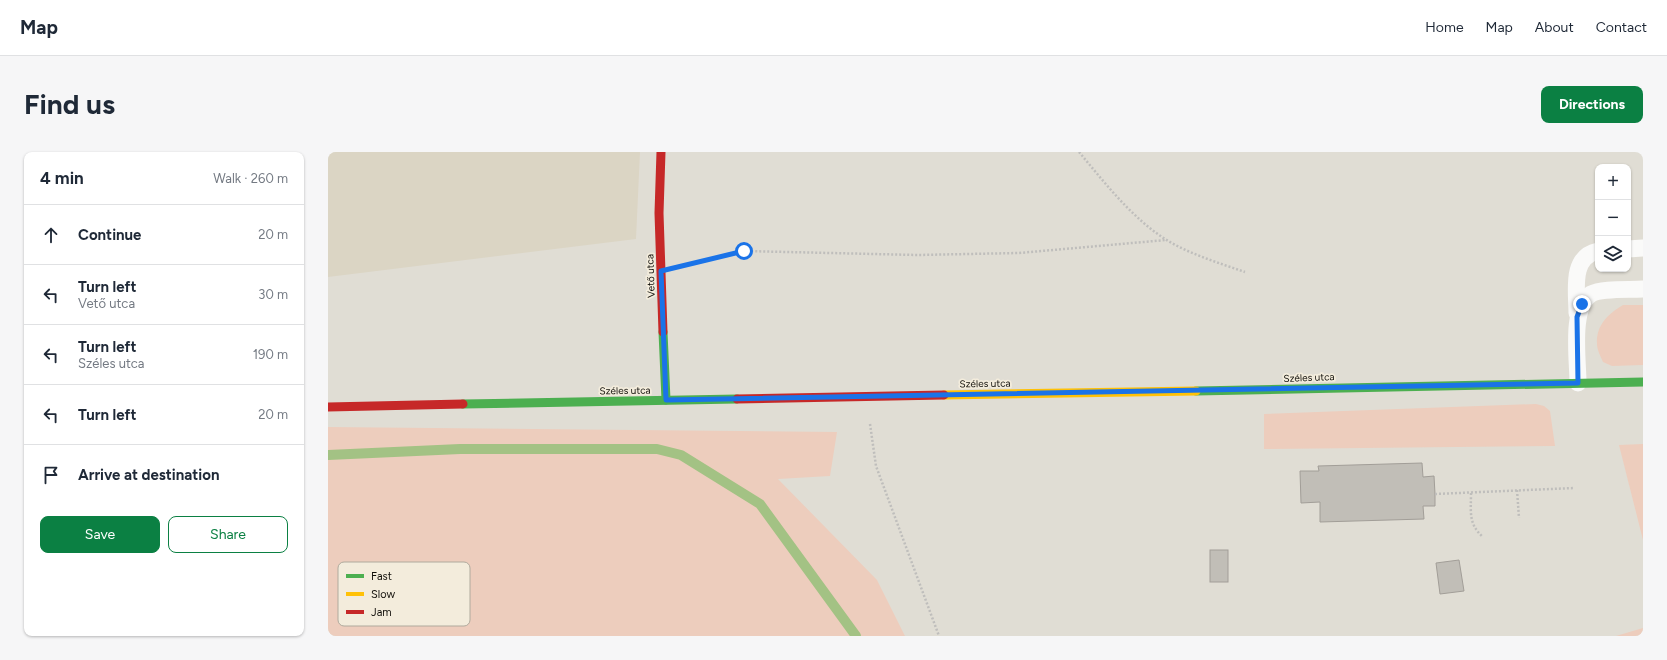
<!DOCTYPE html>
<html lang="en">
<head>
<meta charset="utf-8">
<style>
	:root { --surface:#fff; --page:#f6f6f7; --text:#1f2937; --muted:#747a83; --line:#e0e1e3; --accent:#0b8043 }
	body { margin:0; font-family:Figtree,sans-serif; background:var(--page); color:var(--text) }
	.controls { position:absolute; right:12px; top:12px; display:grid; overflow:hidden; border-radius:8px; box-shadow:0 1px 3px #0004 }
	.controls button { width:36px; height:36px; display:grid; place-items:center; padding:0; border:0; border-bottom:1px solid var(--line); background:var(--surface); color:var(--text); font:20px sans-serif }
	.stop { position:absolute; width:12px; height:12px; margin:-9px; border:3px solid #1a73e8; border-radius:50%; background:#fff }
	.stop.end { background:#1a73e8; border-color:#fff; box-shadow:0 1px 4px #0008 }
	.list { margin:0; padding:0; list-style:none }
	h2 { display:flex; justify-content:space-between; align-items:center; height:52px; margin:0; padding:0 16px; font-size:17px }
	h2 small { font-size:13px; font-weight:400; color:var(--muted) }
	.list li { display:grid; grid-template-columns:26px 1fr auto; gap:12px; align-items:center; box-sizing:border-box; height:60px; padding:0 16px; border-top:1px solid var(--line) }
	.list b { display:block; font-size:15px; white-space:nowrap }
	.list p { margin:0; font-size:13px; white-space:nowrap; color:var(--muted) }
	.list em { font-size:13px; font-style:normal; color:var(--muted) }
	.actions { display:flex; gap:8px; padding:12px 16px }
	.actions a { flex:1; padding:9px 0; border:1px solid var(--accent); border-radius:8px; text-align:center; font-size:14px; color:var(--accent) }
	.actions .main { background:var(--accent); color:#fff }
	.icon { flex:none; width:22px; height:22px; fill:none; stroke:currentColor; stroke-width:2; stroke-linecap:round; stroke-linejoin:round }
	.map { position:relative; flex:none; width:1315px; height:484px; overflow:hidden; border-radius:8px }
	header { display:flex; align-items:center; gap:24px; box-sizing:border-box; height:56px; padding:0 20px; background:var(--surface); border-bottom:1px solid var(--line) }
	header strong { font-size:19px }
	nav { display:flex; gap:22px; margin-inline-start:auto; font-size:14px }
	.intro { display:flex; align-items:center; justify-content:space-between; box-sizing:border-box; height:96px; padding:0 24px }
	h1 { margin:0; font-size:28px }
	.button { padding:10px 18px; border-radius:8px; background:var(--accent); color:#fff; font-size:14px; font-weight:700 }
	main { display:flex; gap:24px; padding:0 24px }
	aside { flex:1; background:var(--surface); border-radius:8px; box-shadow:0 1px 3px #0004 }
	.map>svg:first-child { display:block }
</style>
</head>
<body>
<header>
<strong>Map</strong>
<nav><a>Home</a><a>Map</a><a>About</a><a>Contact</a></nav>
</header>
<div class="intro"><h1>Find us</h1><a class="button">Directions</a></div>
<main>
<aside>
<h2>4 min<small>Walk · 260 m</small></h2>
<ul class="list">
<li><svg class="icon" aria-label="ahead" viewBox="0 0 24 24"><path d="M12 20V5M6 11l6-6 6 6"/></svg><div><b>Continue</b></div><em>20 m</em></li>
<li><svg class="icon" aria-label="left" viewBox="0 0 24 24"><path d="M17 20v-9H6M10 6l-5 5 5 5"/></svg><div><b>Turn left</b><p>Vető utca</p></div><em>30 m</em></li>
<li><svg class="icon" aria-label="left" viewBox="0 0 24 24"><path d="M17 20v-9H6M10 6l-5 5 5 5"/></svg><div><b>Turn left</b><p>Széles utca</p></div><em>190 m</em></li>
<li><svg class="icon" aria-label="left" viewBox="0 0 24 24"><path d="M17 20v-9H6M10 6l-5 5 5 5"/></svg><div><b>Turn left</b></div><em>20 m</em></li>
<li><svg class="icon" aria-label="arrive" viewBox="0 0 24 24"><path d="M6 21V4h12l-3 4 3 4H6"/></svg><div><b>Arrive at destination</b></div></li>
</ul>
<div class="actions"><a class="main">Save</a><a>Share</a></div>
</aside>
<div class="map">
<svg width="1315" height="484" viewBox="0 0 1315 484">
	<rect width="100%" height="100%" fill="#e0ddd4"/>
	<path fill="#dbd5c4" d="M 0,0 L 312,0 L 308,87 L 0,125 Z"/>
	<g fill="#edcdbd">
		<path d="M 1295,153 L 1315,153 L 1315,213 L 1284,214 L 1275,210 C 1273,205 1269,198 1269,192 C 1268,173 1280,162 1295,153 Z"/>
		<path d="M 1208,252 L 1216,254 L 1222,259 L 1227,294 L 936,297 L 936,262 Z"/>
		<path d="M 0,275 L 509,280 L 502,324 L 450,327 L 549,428 L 577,484 L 0,484 Z"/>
		<path d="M 1315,292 L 1315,388 L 1291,293 Z"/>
		<path d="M 1315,476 L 1315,484 L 1288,484 Z"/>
	</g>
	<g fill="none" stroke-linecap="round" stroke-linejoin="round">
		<path stroke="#a3c284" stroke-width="10" d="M 0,303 L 132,297 L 329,297 L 353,303 L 432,352 L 528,484"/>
	</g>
	<g fill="#c1beb7" stroke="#a29e98">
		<path d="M 1094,311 L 1095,325 L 1106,324 L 1107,342 L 1107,354 L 1095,354 L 1096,367 L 992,370 L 992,350 L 973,351 L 972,319 L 991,319 L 990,314 Z"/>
		<rect x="882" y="398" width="18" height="32"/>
		<path d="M 1131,408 L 1136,439 L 1112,442 L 1108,411 Z"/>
	</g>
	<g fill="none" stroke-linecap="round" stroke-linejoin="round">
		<g stroke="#bfbebc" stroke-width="2.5" stroke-dasharray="2 2" stroke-linecap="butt">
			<path d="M 751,0 C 777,31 803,65 837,87 C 861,102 891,111 917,120"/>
			<path d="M 361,113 L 416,99 L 589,103 L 691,101 L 838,88"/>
			<path d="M 542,272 L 548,314 L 611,484"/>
			<path d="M 1189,338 L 1191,366"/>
			<path d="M 1143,341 C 1143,359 1140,372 1155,385"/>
			<path d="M 1107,342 L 1246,336"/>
		</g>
		<g stroke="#fafaf9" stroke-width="17">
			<path d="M 1300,97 L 1315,96"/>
			<path d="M 1249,161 C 1249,139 1242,105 1270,99"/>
			<path d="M 1250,231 C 1250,208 1242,155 1263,142 C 1274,136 1302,138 1315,137"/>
		</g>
		<g stroke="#4caf50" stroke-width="9">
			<path d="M 335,180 L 338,248"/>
			<path d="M 868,239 L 1315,230"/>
			<path d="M 135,252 L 409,247"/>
		</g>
		<path stroke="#ffc107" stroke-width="9" d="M 616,243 L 868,239"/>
		<g stroke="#c62828" stroke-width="9">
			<path d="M 333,0 L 331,61 L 335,180"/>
			<path d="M 409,247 L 616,243"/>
			<path d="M 0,255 L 135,252"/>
		</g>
	</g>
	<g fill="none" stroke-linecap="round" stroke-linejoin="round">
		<path stroke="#1a73e8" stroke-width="5" d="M 416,99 L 333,119 L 338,248 L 1250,231 L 1249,165 L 1254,152"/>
	</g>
	<g text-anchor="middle" stroke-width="3.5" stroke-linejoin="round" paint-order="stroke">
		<g font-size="10" fill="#110f0a" stroke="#f3ecdc">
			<text transform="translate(322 124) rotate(-92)" y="4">Vető utca</text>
			<text transform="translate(981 225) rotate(-2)" y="4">Széles utca</text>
			<text transform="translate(657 231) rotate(-1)" y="4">Széles utca</text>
			<text transform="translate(297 238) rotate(-1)" y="4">Széles utca</text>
		</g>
	</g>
	<rect x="10" y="410" width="132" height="64" rx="6" fill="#f3ecdc" stroke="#afaa9d" stroke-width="1"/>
	<rect x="18" y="422" width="18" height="4" fill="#4caf50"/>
	<rect x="18" y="440" width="18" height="4" fill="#ffc107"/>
	<rect x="18" y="458" width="18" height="4" fill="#c62828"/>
	<g font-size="11" fill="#110f0a">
		<text x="43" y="428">Fast</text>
		<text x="43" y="446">Slow</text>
		<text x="43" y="464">Jam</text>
	</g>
</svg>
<div class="controls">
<button>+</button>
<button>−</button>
<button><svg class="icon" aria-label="layers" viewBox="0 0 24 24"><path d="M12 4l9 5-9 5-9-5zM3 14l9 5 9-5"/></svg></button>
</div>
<div class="stop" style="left:416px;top:99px"></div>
<div class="stop end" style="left:1254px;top:152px"></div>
</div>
</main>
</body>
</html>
